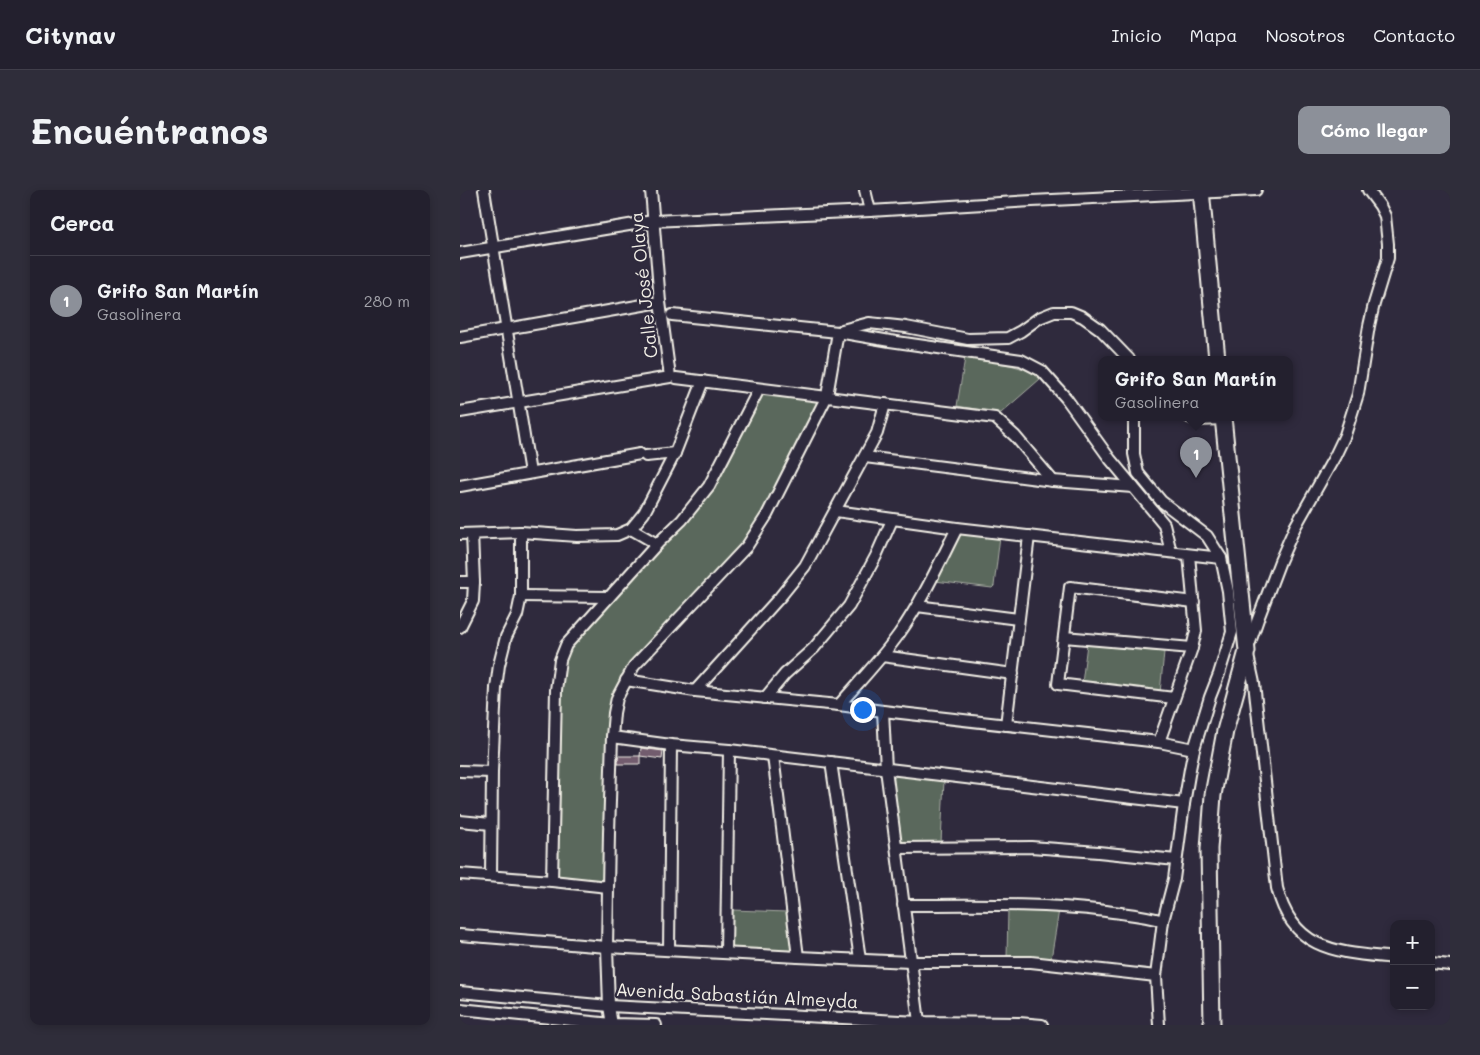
<!DOCTYPE html>
<html lang="es">
<head>
<meta charset="utf-8">
<style>
	:root { --surface:#23202e; --page:#2f2d3a; --text:#f1f3f6; --muted:#a3a3aa; --line:#403e4a; --accent:#8c9099 }
	body { margin:0; font-family:Mali,sans-serif; background:var(--page); color:var(--text) }
	.controls { position:absolute; right:15px; bottom:15px; display:grid; overflow:hidden; border-radius:10px; box-shadow:0 2px 8px #0003 }
	.controls button { width:45px; height:45px; display:grid; place-items:center; padding:0; border:0; border-bottom:1px solid var(--line); background:var(--surface); color:var(--text); font:25px sans-serif }
	.you { position:absolute; left:402px; top:519px; width:18px; height:18px; margin:-12px; border:4px solid #fff; border-radius:50%; background:#1a73e8; box-shadow:0 0 0 8px #1a73e833 }
	.badge { display:grid; place-items:center; width:32px; height:32px; border-radius:50%; background:var(--accent); color:#fff; font-size:16px; font-weight:700 }
	.pin { position:absolute; translate:-50% -41px; filter:drop-shadow(0 1px 2px #0008) }
	.pin::after { content:''; position:absolute; top:26px; width:18px; height:15px; background:inherit; clip-path:polygon(0 0,100% 0,50% 100%) }
	.popup { position:absolute; left:638px; top:166px; width:195px; height:65px; box-sizing:border-box; display:grid; place-content:center; border-radius:10px; background:var(--surface); filter:drop-shadow(0 1px 4px #0005); font-size:16px; white-space:nowrap; color:var(--muted) }
	.popup b { font-size:19px; color:var(--text) }
	.popup::after { content:''; position:absolute; left:50%; top:100%; margin-left:-10px; border:10px solid transparent; border-top-color:var(--surface) }
	.list { margin:0; padding:0; list-style:none }
	h2 { display:flex; justify-content:space-between; align-items:center; height:65px; margin:0; padding:0 20px; font-size:21px }
	h2 small { font-size:16px; font-weight:400; color:var(--muted) }
	.list li { display:grid; grid-template-columns:32px 1fr auto; gap:15px; align-items:center; box-sizing:border-box; height:90px; padding:0 20px; border-top:1px solid var(--line) }
	.list b { display:block; font-size:19px; white-space:nowrap }
	.list p { margin:0; font-size:16px; white-space:nowrap; color:var(--muted) }
	.list em { font-size:16px; font-style:normal; color:var(--muted) }
	.map { position:relative; flex:none; width:990px; height:835px; overflow:hidden; border-radius:10px }
	header { display:flex; align-items:center; gap:30px; box-sizing:border-box; height:70px; padding:0 25px; background:var(--surface); border-bottom:1px solid var(--line) }
	header strong { font-size:24px }
	nav { display:flex; gap:28px; margin-inline-start:auto; font-size:18px }
	.intro { display:flex; align-items:center; justify-content:space-between; box-sizing:border-box; height:120px; padding:0 30px }
	h1 { margin:0; font-size:35px }
	.button { padding:12px 22px; border-radius:10px; background:var(--accent); color:#fff; font-size:18px; font-weight:700 }
	main { display:flex; gap:30px; padding:0 30px }
	aside { flex:1; background:var(--surface); border-radius:10px; box-shadow:0 2px 8px #0003 }
	.map>svg:first-child { display:block }
</style>
</head>
<body>
<header>
<strong>Citynav</strong>
<nav><a>Inicio</a><a>Mapa</a><a>Nosotros</a><a>Contacto</a></nav>
</header>
<div class="intro"><h1>Encuéntranos</h1><a class="button">Cómo llegar</a></div>
<main>
<aside>
<h2>Cerca<small></small></h2>
<ul class="list">
<li><span class="badge">1</span><div><b>Grifo San Martín</b><p>Gasolinera</p></div><em>280 m</em></li>
</ul>
</aside>
<div class="map">
<svg width="990" height="835" viewBox="0 0 990 835">
	<rect width="100%" height="100%" fill="#2f2a3d"/>
	<filter id="ink" filterUnits="userSpaceOnUse"><feTurbulence type="fractalNoise" baseFrequency=".02" numOctaves="2"/><feDisplacementMap in="SourceGraphic" scale="10" xChannelSelector="R" yChannelSelector="G"/><feConvolveMatrix kernelMatrix="1 2 1 2 8 2 1 2 1" color-interpolation-filters="sRGB"/></filter>
	<g filter="url(#ink)">
		<g fill="#5a675c" stroke="#a7aca2">
			<path d="M 505,168 C 527,172 564,173 580,189 L 541,223 L 497,216 Z"/>
			<path d="M 301,204 L 355,209 L 358,213 L 357,219 L 297,334 L 257,382 L 170,473 L 157,495 L 150,518 L 145,687 L 143,690 L 137,693 L 101,689 L 98,684 L 96,676 L 101,491 L 105,471 L 115,450 L 246,307 Z"/>
			<path d="M 504,341 L 540,346 L 534,396 L 532,398 L 475,391 L 498,344 Z"/>
			<path d="M 627,454 L 704,462 L 700,503 L 622,493 Z"/>
			<path d="M 437,585 L 484,590 L 481,653 L 443,653 L 440,648 L 432,590 Z"/>
			<path d="M 548,719 L 599,720 L 591,769 L 547,768 Z"/>
			<path d="M 272,720 L 327,722 L 332,760 L 325,763 L 274,760 L 271,756 Z"/>
		</g>
		<g fill="#725b6e" stroke="#f4f1e8">
			<path d="M 181,558 L 203,561 L 202,569 L 180,566 Z"/>
			<rect x="158" y="566" width="22" height="8"/>
		</g>
		<g fill="none" stroke-linecap="round" stroke-linejoin="round">
			<defs>
				<g id="minor">
					<path d="M 24,0 L 70,283"/>
					<path d="M 405,0 L 410,21"/>
					<path d="M 908,0 L 920,16 L 925,26 L 928,54 L 928,68 L 914,114 L 909,136 L 898,204 L 885,245 L 875,266 L 835,337 L 820,371 L 798,429 L 787,461 L 794,493 L 817,698 C 833,762 878,762 934,768"/>
					<path d="M 0,63 L 193,31 L 410,21 L 572,11 L 796,0"/>
					<path d="M 212,125 L 378,142 L 430,151 L 561,170 L 582,181 L 606,208 L 650,269 L 704,334 L 711,362"/>
					<path d="M 382,140 L 409,133 L 446,137 L 508,149 L 548,148 L 561,141 L 579,128 L 594,122 L 611,122 L 623,127 L 640,139 L 669,169"/>
					<path d="M 0,147 L 200,112"/>
					<path d="M 216,188 L 535,228 L 555,246 L 593,291"/>
					<path d="M 0,222 L 210,187 L 200,112 L 191,0"/>
					<path d="M 674,227 L 674,264 L 678,283 L 701,311 L 747,346 L 761,368 L 768,401 L 772,442 L 759,484 L 750,507 L 734,559 L 730,579 L 724,614 L 714,689 L 703,731 L 696,786 L 699,835"/>
					<path d="M 729,227 L 737,230 L 763,229"/>
					<path d="M 186,266 L 215,263"/>
					<path d="M 405,267 L 593,291 L 673,297"/>
					<path d="M 0,296 L 180,264"/>
					<path d="M 376,321 L 497,338 L 761,368"/>
					<path d="M 171,339 L 197,354"/>
					<path d="M 0,344 L 61,342 L 117,346 L 157,345 L 171,339 L 184,323 L 215,263 L 243,191"/>
					<path d="M 0,392 L 14,392"/>
					<path d="M 61,406 L 149,407"/>
					<path d="M 457,416 L 558,429"/>
					<path d="M 0,437 L 13,411 L 14,392 L 12,344"/>
					<path d="M 604,447 L 732,458"/>
					<path d="M 422,466 L 553,484"/>
					<path d="M 166,490 L 235,501 L 379,515 L 423,521 L 699,552 L 734,559"/>
					<path d="M 235,501 L 320,407 L 345,376 L 417,243 L 425,214"/>
					<path d="M 305,508 L 325,484 L 354,458 L 389,416 L 416,366 L 432,330"/>
					<path d="M 714,508 L 598,494 L 610,397 L 734,412"/>
					<path d="M 379,515 C 399,492 421,469 439,444 C 462,411 479,374 497,338"/>
					<path d="M 423,521 L 426,579 L 459,832"/>
					<path d="M 546,535 L 569,346"/>
					<path d="M 152,547 L 211,555 L 269,560 L 724,614"/>
					<path d="M 699,552 L 732,458 L 736,441 L 729,365"/>
					<path d="M 313,566 L 338,767"/>
					<path d="M 371,572 L 400,769"/>
					<path d="M 0,581 L 32,582"/>
					<path d="M 0,631 L 31,634"/>
					<path d="M 437,658 L 571,657 L 638,662 L 716,670"/>
					<path d="M 0,684 L 92,691 L 148,697"/>
					<path d="M 31,686 L 32,582 L 36,498 L 39,475 L 46,447 L 57,425 L 61,406 L 61,342"/>
					<path d="M 92,691 L 96,500 L 100,470 L 106,455 L 197,354 L 222,330 L 249,296 L 299,199"/>
					<path d="M 443,715 C 510,715 579,713 646,721 C 665,724 684,725 703,731"/>
					<path d="M 0,745 L 147,757 L 338,767 L 450,772 L 571,772 L 696,786"/>
					<path d="M 209,760 L 211,555"/>
					<path d="M 266,762 L 269,560"/>
					<path d="M 971,773 L 990,775"/>
					<path d="M 0,802 L 149,816 L 459,832 L 559,833 L 582,835"/>
					<path d="M 0,819 L 152,834 L 196,835"/>
					<path d="M 152,835 L 149,816 L 147,757 L 149,643 L 152,547 L 154,523 L 157,508 L 174,476 L 287,356 L 307,325 L 367,206 L 378,142"/>
				</g>
				<g id="secondary">
					<path d="M 741,0 L 757,169"/>
					<path d="M 752,835 L 749,659 L 753,605 L 765,541 L 787,461 L 763,227"/>
				</g>
			</defs>
			<use href="#minor" stroke="#f4f1e8" stroke-width="14"/>
			<use href="#secondary" stroke="#f4f1e8" stroke-width="19"/>
			<use href="#minor" stroke="#2f2a3d" stroke-width="10"/>
			<use href="#secondary" stroke="#2f2a3d" stroke-width="15"/>
		</g>
	</g>
	<g text-anchor="middle" stroke-width="4.5" stroke-linejoin="round" paint-order="stroke">
		<g font-size="18" fill="#f4f1e8" stroke="#2f2a3d">
			<text transform="translate(184 95) rotate(-96)" y="6">Calle José Olaya</text>
			<text transform="translate(277 806) rotate(3)" y="6">Avenida Sabastián Almeyda</text>
		</g>
	</g>
</svg>
<div class="controls">
<button>+</button>
<button>−</button>
</div>
<div class="you"></div>
<div class="pin badge" style="left:736px;top:288px">1</div>
<div class="popup"><b>Grifo San Martín</b>Gasolinera</div>
</div>
</main>
</body>
</html>
